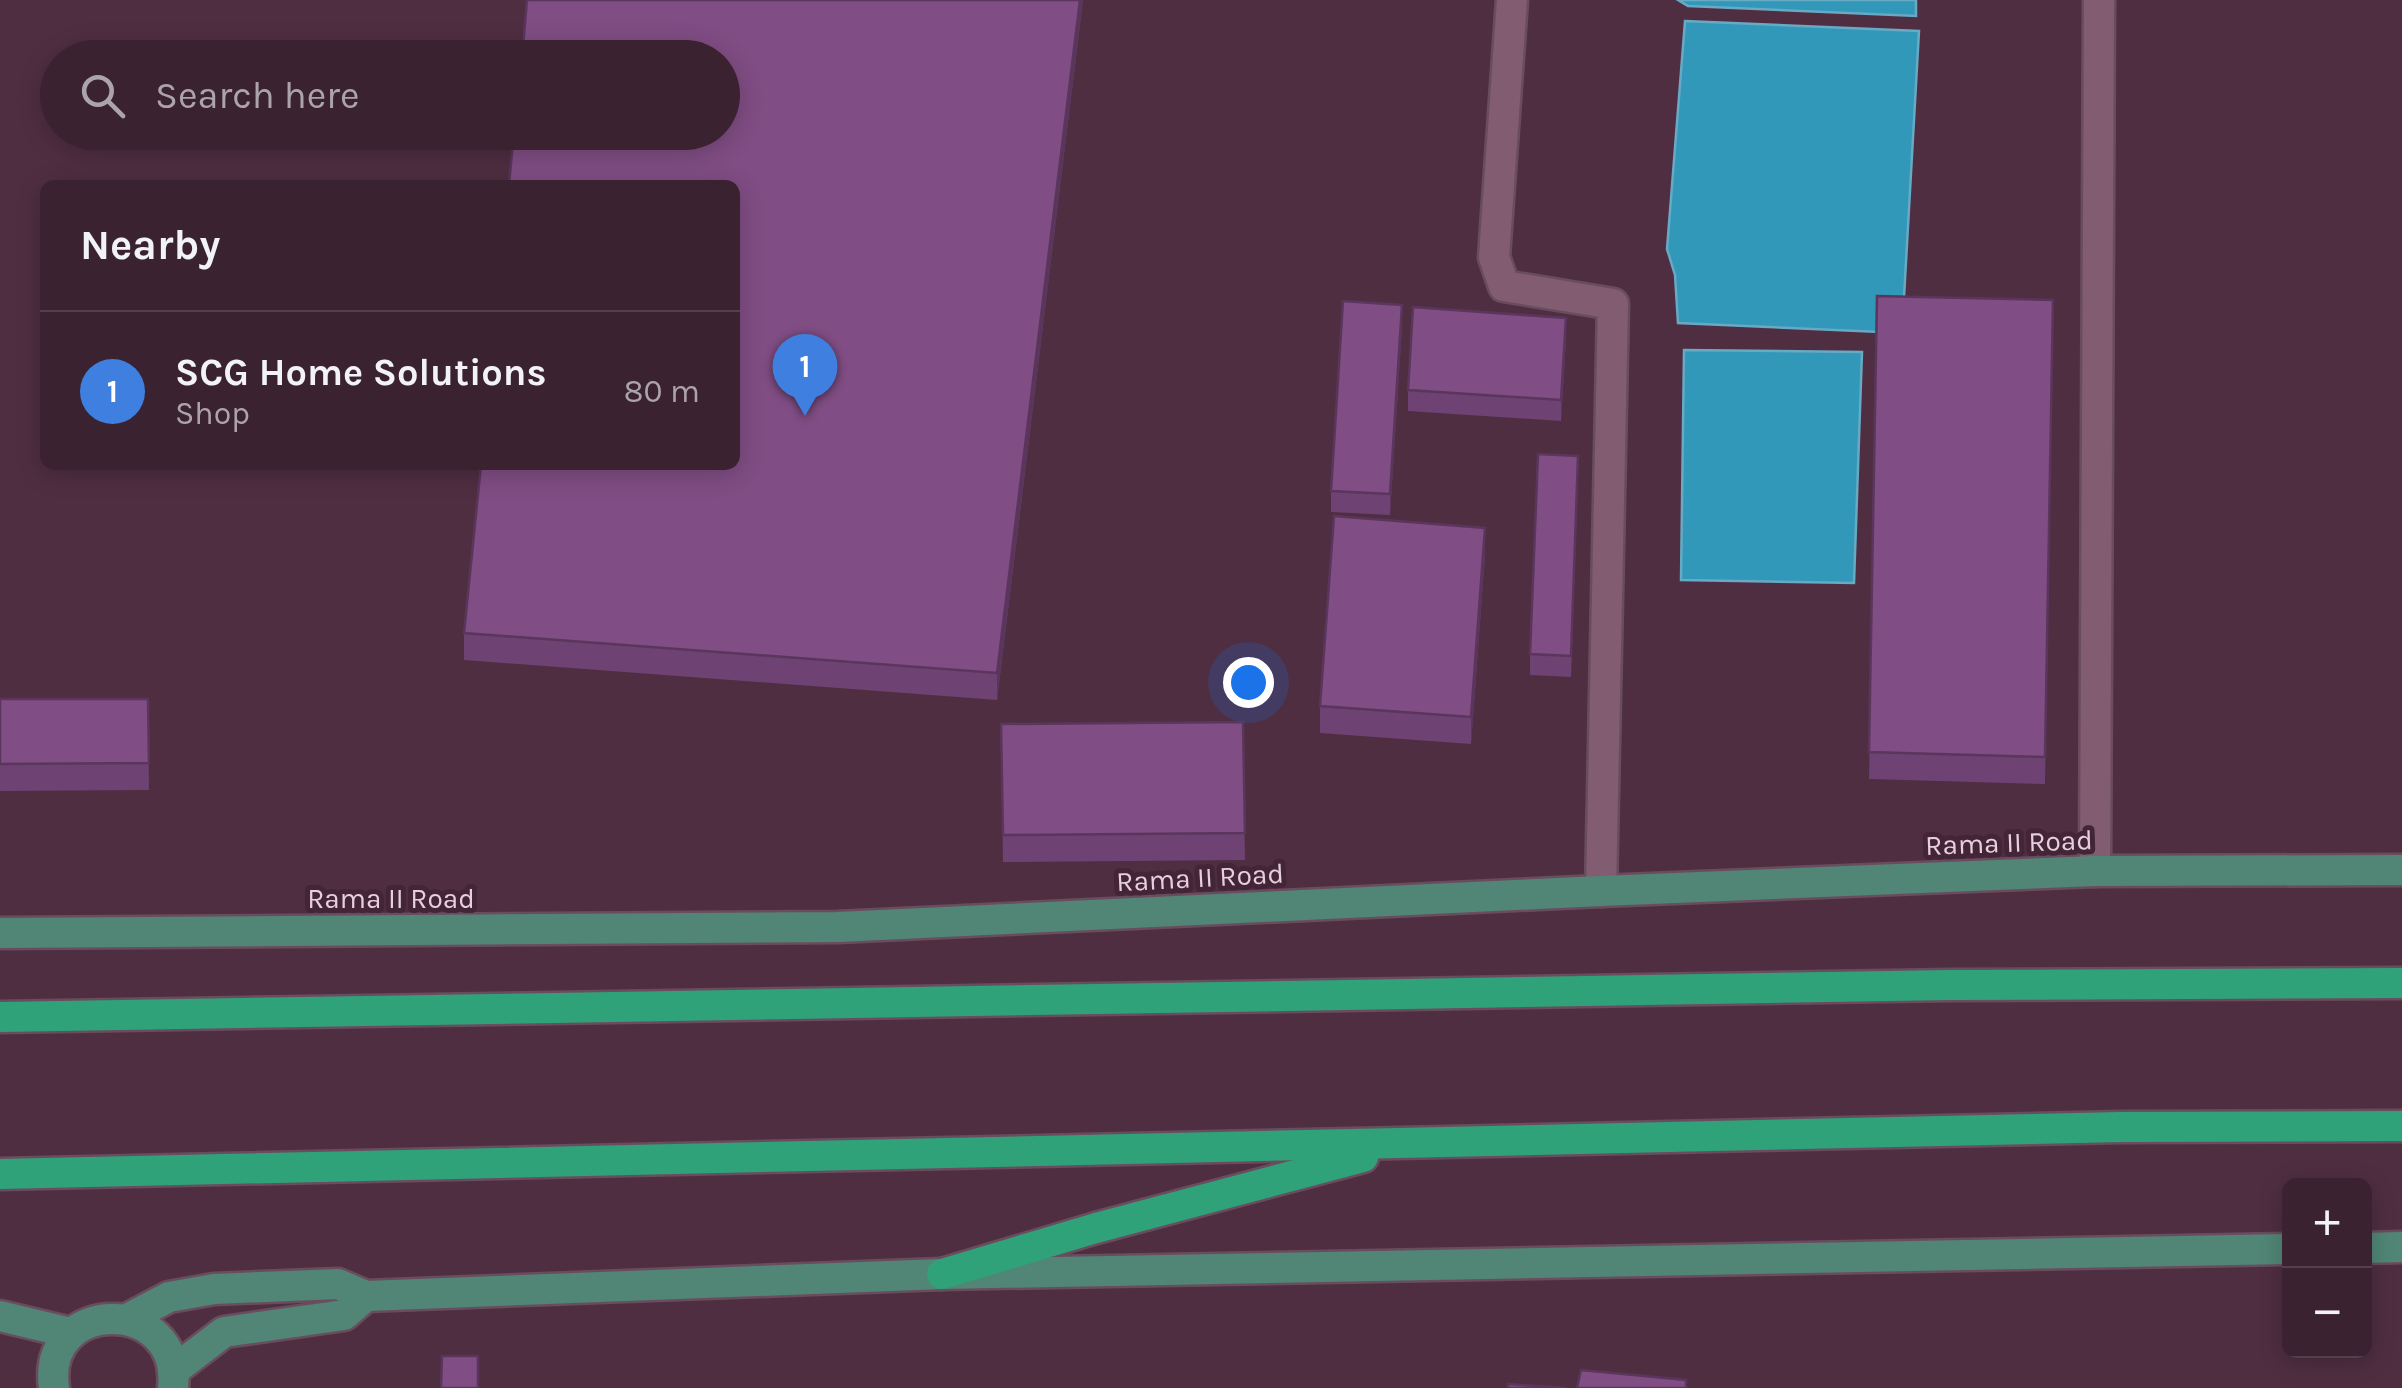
<!DOCTYPE html>
<html lang="en">
<head>
<meta charset="utf-8">
<style>
	:root { --surface:#3b2231; --page:#422a39; --text:#f1f3f6; --muted:#aca4ab; --line:#543f4d; --accent:#d6ab8b }
	body { margin:0; font-family:Karla,sans-serif; background:var(--page); color:var(--text) }
	.controls { position:absolute; right:30px; bottom:30px; display:grid; overflow:hidden; border-radius:15px; box-shadow:0 5px 25px #0003 }
	.controls button { width:90px; height:90px; display:grid; place-items:center; padding:0; border:0; border-bottom:2px solid var(--line); background:var(--surface); color:var(--text); font:50px sans-serif }
	.you { position:absolute; left:1248px; top:682px; width:35px; height:35px; margin:-25px; border:8px solid #fff; border-radius:50%; background:#1a73e8; box-shadow:0 0 0 15px #1a73e833 }
	.badge { display:grid; place-items:center; width:65px; height:65px; border-radius:50%; background:var(--accent); color:#fff; font-size:32px; font-weight:700 }
	.pin { position:absolute; translate:-50% -82px; filter:drop-shadow(0 2px 5px #0008) }
	.pin::after { content:''; position:absolute; top:52px; width:35px; height:30px; background:inherit; clip-path:polygon(0 0,100% 0,50% 100%) }
	.list { margin:0; padding:0; list-style:none }
	h2 { display:flex; justify-content:space-between; align-items:center; height:130px; margin:0; padding:0 40px; font-size:42px }
	h2 small { font-size:32px; font-weight:400; color:var(--muted) }
	.list li { display:grid; grid-template-columns:65px 1fr auto; gap:30px; align-items:center; box-sizing:border-box; height:160px; padding:0 40px; border-top:2px solid var(--line) }
	.list b { display:block; font-size:38px; white-space:nowrap }
	.list p { margin:0; font-size:32px; white-space:nowrap; color:var(--muted) }
	.list em { font-size:32px; font-style:normal; color:var(--muted) }
	.icon { flex:none; width:55px; height:55px; fill:none; stroke:currentColor; stroke-width:2; stroke-linecap:round; stroke-linejoin:round }
	.map { position:relative; flex:none; width:2402px; height:1388px; overflow:hidden }
	.search { position:absolute; background:var(--surface); box-shadow:0 5px 25px #0003; left:40px; top:40px; width:700px; height:110px; display:flex; align-items:center; gap:25px; box-sizing:border-box; padding:0 35px; border-radius:55px; color:var(--muted); font-size:38px }
	.panel { position:absolute; background:var(--surface); box-shadow:0 5px 25px #0003; left:40px; top:180px; width:700px; height:290px; border-radius:15px }
	.map>svg:first-child { display:block }
</style>
</head>
<body>
<div class="map">
<svg width="2402" height="1388" viewBox="0 0 2402 1388">
	<rect width="100%" height="100%" fill="#4f2e41"/>
	<g fill="#3298ba" stroke="#68a9c4" stroke-width="2.5">
		<path d="M 1678,0 L 1916,0 L 1916,16 L 1688,6 Z"/>
		<path d="M 1685,21 L 1919,31 L 1902,333 L 1678,323 L 1675,275 L 1667,249 Z"/>
		<path d="M 1684,350 L 1862,352 L 1854,583 L 1681,580 Z"/>
	</g>
	<g fill="none" stroke-linecap="round" stroke-linejoin="round">
		<defs>
			<g id="minor">
				<path d="M 1512,0 L 1494,257 L 1504,286 L 1613,304 L 1601,891"/>
				<path d="M 2095,871 L 2099,0"/>
			</g>
			<g id="major">
				<path d="M 0,933 L 838,927 L 1601,891 L 2095,871 L 2402,870"/>
				<path d="M 2364,1248 L 2402,1247"/>
				<path d="M 0,1316 L 71,1333"/>
				<path d="M 127,1319 L 169,1297 L 214,1289 L 338,1284 L 366,1296 L 942,1274 L 2290,1249"/>
				<path d="M 173,1371 L 224,1332 L 344,1315 L 366,1296"/>
				<path d="M 54,1388 C 41,1296 183,1296 173,1388"/>
			</g>
			<g id="highway">
				<path d="M 0,1017 L 1951,985 L 2402,983"/>
				<path d="M 0,1174 L 2121,1127 L 2402,1126"/>
				<path d="M 942,1274 L 1096,1228 L 1363,1157"/>
			</g>
		</defs>
		<use href="#minor" stroke="#694d5e" stroke-width="35"/>
		<use href="#major" stroke="#694d5e" stroke-width="35"/>
		<use href="#highway" stroke="#694d5e" stroke-width="35"/>
		<use href="#minor" stroke="#825c71" stroke-width="30"/>
		<use href="#major" stroke="#518676" stroke-width="30"/>
		<use href="#highway" stroke="#30a279" stroke-width="30"/>
	</g>
	<g fill="#6e4272">
		<path d="M 1083,0 L 997,700 L 464,660 L 464,633 Z"/>
		<path d="M 1877,296 L 2053,300 L 2045,784 L 1869,779 Z"/>
		<path d="M 1402,326 L 1390,515 L 1331,512 L 1331,491 Z"/>
		<path d="M 1566,339 L 1561,421 L 1408,411 L 1408,390 Z"/>
		<path d="M 1578,477 L 1571,677 L 1530,675 L 1530,654 Z"/>
		<path d="M 1485,555 L 1471,744 L 1320,733 L 1320,706 Z"/>
		<path d="M 0,699 L 148,699 L 149,790 L 0,791 Z"/>
		<path d="M 1243,722 L 1245,860 L 1003,862 L 1001,724 Z"/>
	</g>
	<g fill="#5a365c">
		<path d="M 1080,0 L 1083,0 L 997,700 L 997,673 Z"/>
		<path d="M 1402,305 L 1402,326 L 1390,515 L 1390,494 Z"/>
		<path d="M 1566,318 L 1566,339 L 1561,421 L 1561,400 Z"/>
		<path d="M 1485,528 L 1485,555 L 1471,744 L 1471,717 Z"/>
	</g>
	<g fill="#804d84" stroke="#5a365c" stroke-width="2.5">
		<path d="M 527,0 L 1080,0 L 997,673 L 464,633 L 481,465 L 735,465 L 735,185 L 509,185 L 514,132 L 722,132 L 722,58 L 522,58 Z"/>
		<path d="M 1877,296 L 2053,300 L 2045,757 L 1869,752 Z"/>
		<path d="M 1343,301 L 1402,305 L 1390,494 L 1331,491 Z"/>
		<path d="M 1413,307 L 1566,318 L 1561,400 L 1408,390 Z"/>
		<path d="M 1538,454 L 1578,456 L 1571,656 L 1530,654 Z"/>
		<path d="M 1334,516 L 1485,528 L 1471,717 L 1320,706 Z"/>
		<path d="M 0,699 L 148,699 L 149,763 L 0,764 Z"/>
		<path d="M 1243,722 L 1245,833 L 1003,835 L 1001,724 Z"/>
		<path d="M 442,1356 L 478,1356 L 478,1388 L 441,1388 Z"/>
		<path d="M 1581,1370 L 1686,1380 L 1686,1388 L 1577,1388 Z"/>
		<path d="M 1508,1384 L 1567,1388 L 1508,1388 Z"/>
	</g>
	<g text-anchor="middle" stroke-width="10" stroke-linejoin="round" paint-order="stroke">
		<g font-size="28" fill="#e5d0db" stroke="#442437">
			<text transform="translate(2009 842) rotate(-2)" y="10">Rama II Road</text>
			<text transform="translate(1200 877) rotate(-3)" y="10">Rama II Road</text>
			<text x="391" y="908">Rama II Road</text>
		</g>
	</g>
</svg>
<div class="controls">
<button>+</button>
<button>−</button>
</div>
<div class="you"></div>
<div class="pin badge" style="left:805px;top:416px;background:#3f7fe0">1</div>
<div class="search"><svg class="icon" aria-label="search" viewBox="0 0 24 24"><circle cx="10" cy="10" r="6"/><path d="M15 15l6 6"/></svg>Search here</div>
<section class="panel">
<h2>Nearby<small></small></h2>
<ul class="list">
<li><span class="badge" style="background:#3f7fe0">1</span><div><b>SCG Home Solutions</b><p>Shop</p></div><em>80 m</em></li>
</ul>
</section>
</div>
</body>
</html>
